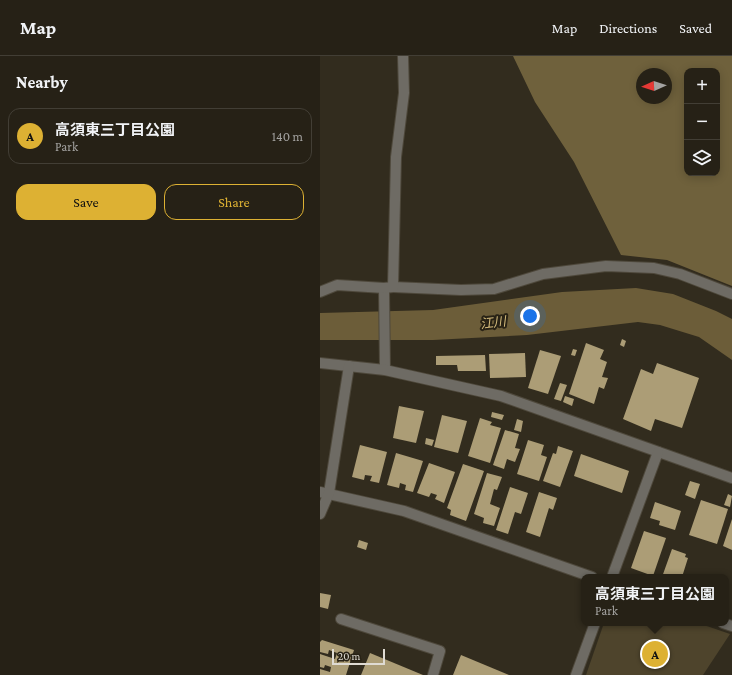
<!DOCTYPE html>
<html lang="en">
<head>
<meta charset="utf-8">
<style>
	:root { --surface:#262116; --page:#2e291f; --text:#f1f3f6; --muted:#a4a3a1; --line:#423e35; --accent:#ddb133 }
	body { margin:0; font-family:"Crimson Pro","Noto Sans JP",serif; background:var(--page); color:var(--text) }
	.controls { position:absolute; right:12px; top:12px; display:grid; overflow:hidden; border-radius:8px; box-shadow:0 2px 10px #0003 }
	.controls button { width:36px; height:36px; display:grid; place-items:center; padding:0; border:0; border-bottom:1px solid var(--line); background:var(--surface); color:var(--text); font:20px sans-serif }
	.compass { position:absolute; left:316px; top:12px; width:36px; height:36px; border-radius:50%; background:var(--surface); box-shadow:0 2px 10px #0003; rotate:267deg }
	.scale { position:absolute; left:12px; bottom:10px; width:53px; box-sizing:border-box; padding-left:4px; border:2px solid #dfdbd3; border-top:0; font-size:11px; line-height:14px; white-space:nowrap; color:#dfdbd3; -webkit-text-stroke:3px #282215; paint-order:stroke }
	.you { position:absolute; left:210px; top:260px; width:14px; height:14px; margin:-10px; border:3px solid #fff; border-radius:50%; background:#1a73e8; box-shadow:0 0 0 6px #1a73e833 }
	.badge { display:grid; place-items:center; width:26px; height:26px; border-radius:50%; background:var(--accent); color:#111; font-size:13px; font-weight:700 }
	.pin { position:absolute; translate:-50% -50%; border:2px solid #fff; box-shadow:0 1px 4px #0006 }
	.popup { position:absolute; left:261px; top:518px; width:148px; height:52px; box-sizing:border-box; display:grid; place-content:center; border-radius:8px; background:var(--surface); filter:drop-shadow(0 1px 3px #0005); font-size:13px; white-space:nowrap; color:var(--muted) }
	.popup b { font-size:15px; color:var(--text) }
	.popup::after { content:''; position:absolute; left:50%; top:100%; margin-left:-8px; border:8px solid transparent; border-top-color:var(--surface) }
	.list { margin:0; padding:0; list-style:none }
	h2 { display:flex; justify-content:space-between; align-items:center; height:52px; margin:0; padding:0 16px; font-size:17px }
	h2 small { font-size:13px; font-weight:400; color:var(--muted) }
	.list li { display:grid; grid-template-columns:26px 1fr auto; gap:12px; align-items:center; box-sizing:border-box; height:56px; margin:0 8px 8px; padding:0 8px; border:1px solid var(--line); border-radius:12px }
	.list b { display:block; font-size:15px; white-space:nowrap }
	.list p { margin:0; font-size:13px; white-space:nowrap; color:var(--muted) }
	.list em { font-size:13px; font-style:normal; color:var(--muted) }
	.actions { display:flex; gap:8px; padding:12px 16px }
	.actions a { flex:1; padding:9px 0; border:1px solid var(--accent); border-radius:12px; text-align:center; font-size:14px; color:var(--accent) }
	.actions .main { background:var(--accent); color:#111 }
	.icon { flex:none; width:22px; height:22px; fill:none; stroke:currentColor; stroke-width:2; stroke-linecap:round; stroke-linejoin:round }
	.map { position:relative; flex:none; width:412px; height:619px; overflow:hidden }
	header { display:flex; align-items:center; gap:24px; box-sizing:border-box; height:56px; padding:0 20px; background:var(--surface); border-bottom:1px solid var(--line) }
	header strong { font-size:19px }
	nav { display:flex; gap:22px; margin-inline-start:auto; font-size:14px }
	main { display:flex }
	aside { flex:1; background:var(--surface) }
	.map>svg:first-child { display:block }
</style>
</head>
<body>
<header>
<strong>Map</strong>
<nav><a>Map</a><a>Directions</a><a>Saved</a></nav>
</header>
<main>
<aside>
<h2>Nearby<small></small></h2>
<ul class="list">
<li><span class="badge">A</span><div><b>高須東三丁目公園</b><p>Park</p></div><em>140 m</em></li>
</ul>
<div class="actions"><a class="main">Save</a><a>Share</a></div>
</aside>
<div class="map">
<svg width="412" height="619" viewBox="0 0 412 619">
	<rect width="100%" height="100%" fill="#322c1e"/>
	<path fill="#4e442c" d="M 284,567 L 378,567 L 410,578 L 383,619 L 266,619 Z"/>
	<path fill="#6f613c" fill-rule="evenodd" d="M 193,0 L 412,0 L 412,230 L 347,204 L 301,199 L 254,106 L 215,46 ZM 367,15 L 397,15 L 397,117 L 367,117 ZM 322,18 L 346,18 L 346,42 L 322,42 Z"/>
	<path fill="#6c5d39" d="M 316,232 L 353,238 L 396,255 L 412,263 L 412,304 L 379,281 L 340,269 L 318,266 L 207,279 L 113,284 L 0,284 L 0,257 L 113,254 L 242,236 Z"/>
	<g fill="#ac9d76">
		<path d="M 302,283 L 306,285 L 304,291 L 300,289 Z"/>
		<path d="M 266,287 L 284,294 L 280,303 L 287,306 L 282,321 L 288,322 L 284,333 L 279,331 L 274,348 L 249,338 Z"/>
		<path d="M 253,293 L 257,294 L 255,300 L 251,299 Z"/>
		<path d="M 220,294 L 241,300 L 228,338 L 208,332 Z"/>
		<path d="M 205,297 L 206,321 L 170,322 L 169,298 Z"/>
		<path d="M 165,299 L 166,315 L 138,315 L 137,309 L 116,309 L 116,300 Z"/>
		<path d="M 337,307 L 379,322 L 362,372 L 335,363 L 331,375 L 303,363 L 321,313 L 333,318 Z"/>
		<path d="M 240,327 L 247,329 L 241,345 L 234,343 Z"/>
		<path d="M 245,340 L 254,343 L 252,350 L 243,346 Z"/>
		<path d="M 79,350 L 104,355 L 96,387 L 73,382 Z"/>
		<path d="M 172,356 L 184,359 L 182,364 L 171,361 Z"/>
		<path d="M 122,359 L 147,365 L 138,397 L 114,391 Z"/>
		<path d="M 160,362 L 172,366 L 170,369 L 181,372 L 170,407 L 148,400 Z"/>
		<path d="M 197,363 L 203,365 L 201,376 L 194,374 Z"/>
		<path d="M 185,374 L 199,378 L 195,392 L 200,393 L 195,406 L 187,403 L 184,413 L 173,409 Z"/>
		<path d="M 106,382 L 114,384 L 112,390 L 105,388 Z"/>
		<path d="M 208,384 L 224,389 L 221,399 L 227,401 L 219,425 L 197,418 Z"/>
		<path d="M 40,389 L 67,396 L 59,427 L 50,425 L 52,420 L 45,419 L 44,424 L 32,421 Z"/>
		<path d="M 238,390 L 253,395 L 240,431 L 223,425 L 233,397 L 236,398 Z"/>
		<path d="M 76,397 L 103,405 L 93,436 L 85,434 L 86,429 L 80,427 L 79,432 L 67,429 Z"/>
		<path d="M 261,398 L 309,415 L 302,437 L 254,420 Z"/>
		<path d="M 109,407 L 135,416 L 124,447 L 115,443 L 117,439 L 111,437 L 109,441 L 97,437 Z"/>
		<path d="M 143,408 L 164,415 L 146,465 L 130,459 L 131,454 L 127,452 Z"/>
		<path d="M 167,417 L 182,421 L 177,434 L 174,433 L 170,448 L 180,452 L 174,470 L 163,467 L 164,462 L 154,458 Z"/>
		<path d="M 370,425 L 380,428 L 375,443 L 365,439 Z"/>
		<path d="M 190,431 L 208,437 L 201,458 L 195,456 L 188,478 L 176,474 Z"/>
		<path d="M 219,436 L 237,442 L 233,454 L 229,452 L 220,481 L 206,476 Z"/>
		<path d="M 408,438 L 412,440 L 410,451 L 404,449 Z"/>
		<path d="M 381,444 L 408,453 L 397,488 L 369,479 Z"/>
		<path d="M 335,446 L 361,455 L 355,474 L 339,469 L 340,465 L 330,462 Z"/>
		<path d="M 412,463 L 412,494 L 403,490 Z"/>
		<path d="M 324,475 L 346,482 L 333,520 L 311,512 Z"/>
		<path d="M 39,484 L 48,487 L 46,494 L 37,491 Z"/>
		<path d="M 352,493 L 366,498 L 365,501 L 368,502 L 362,521 L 342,521 Z"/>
		<path d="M 0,537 L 11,539 L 8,553 L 0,551 Z"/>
		<path d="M 2,584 L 34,594 L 26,619 L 0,619 L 0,613 L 10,616 L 11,611 L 5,609 L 4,612 L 0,611 L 0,598 L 15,603 L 17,597 L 9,594 L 8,598 L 0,596 L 0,586 Z"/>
		<path d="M 50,597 L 103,619 L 41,619 Z"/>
		<path d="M 141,599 L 189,619 L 133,619 Z"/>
	</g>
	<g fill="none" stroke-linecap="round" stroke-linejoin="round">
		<defs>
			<g id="minor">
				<path d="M 73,231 L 141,234 L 174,233 L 223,218 L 286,210 L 334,212 L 360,218 L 412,238"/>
				<path d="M 64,232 L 65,314"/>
				<path d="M 0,236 L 17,229 L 64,232 L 73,231 L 76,101 L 84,37 L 83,0"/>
				<path d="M 0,307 L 65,314 L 181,340 L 412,422"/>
				<path d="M 0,436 L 84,455 L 272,521"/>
				<path d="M 0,458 L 9,437 L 29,310"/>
				<path d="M 292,521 L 338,396"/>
				<path d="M 21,563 L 120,595 L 113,619"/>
				<path d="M 403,567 L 412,570"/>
				<path d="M 256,619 L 275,567"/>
			</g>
		</defs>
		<use href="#minor" stroke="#4e483b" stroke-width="12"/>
		<use href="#minor" stroke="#6e6b64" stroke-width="10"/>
	</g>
	<g text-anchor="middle" stroke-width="4" stroke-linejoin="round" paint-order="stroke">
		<g font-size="13" font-style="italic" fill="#d5bc7d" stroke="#282215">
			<text transform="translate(173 266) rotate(-7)" y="5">江川</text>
		</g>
	</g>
</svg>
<div class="controls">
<button>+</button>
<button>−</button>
<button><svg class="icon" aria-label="layers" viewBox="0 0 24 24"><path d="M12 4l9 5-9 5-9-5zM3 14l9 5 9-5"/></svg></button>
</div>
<svg class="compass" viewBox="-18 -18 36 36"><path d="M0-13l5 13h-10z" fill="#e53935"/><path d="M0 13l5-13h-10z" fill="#a4a3a1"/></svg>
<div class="scale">20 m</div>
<div class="you"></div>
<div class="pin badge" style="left:335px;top:598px">A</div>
<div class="popup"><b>高須東三丁目公園</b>Park</div>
</div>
</main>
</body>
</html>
